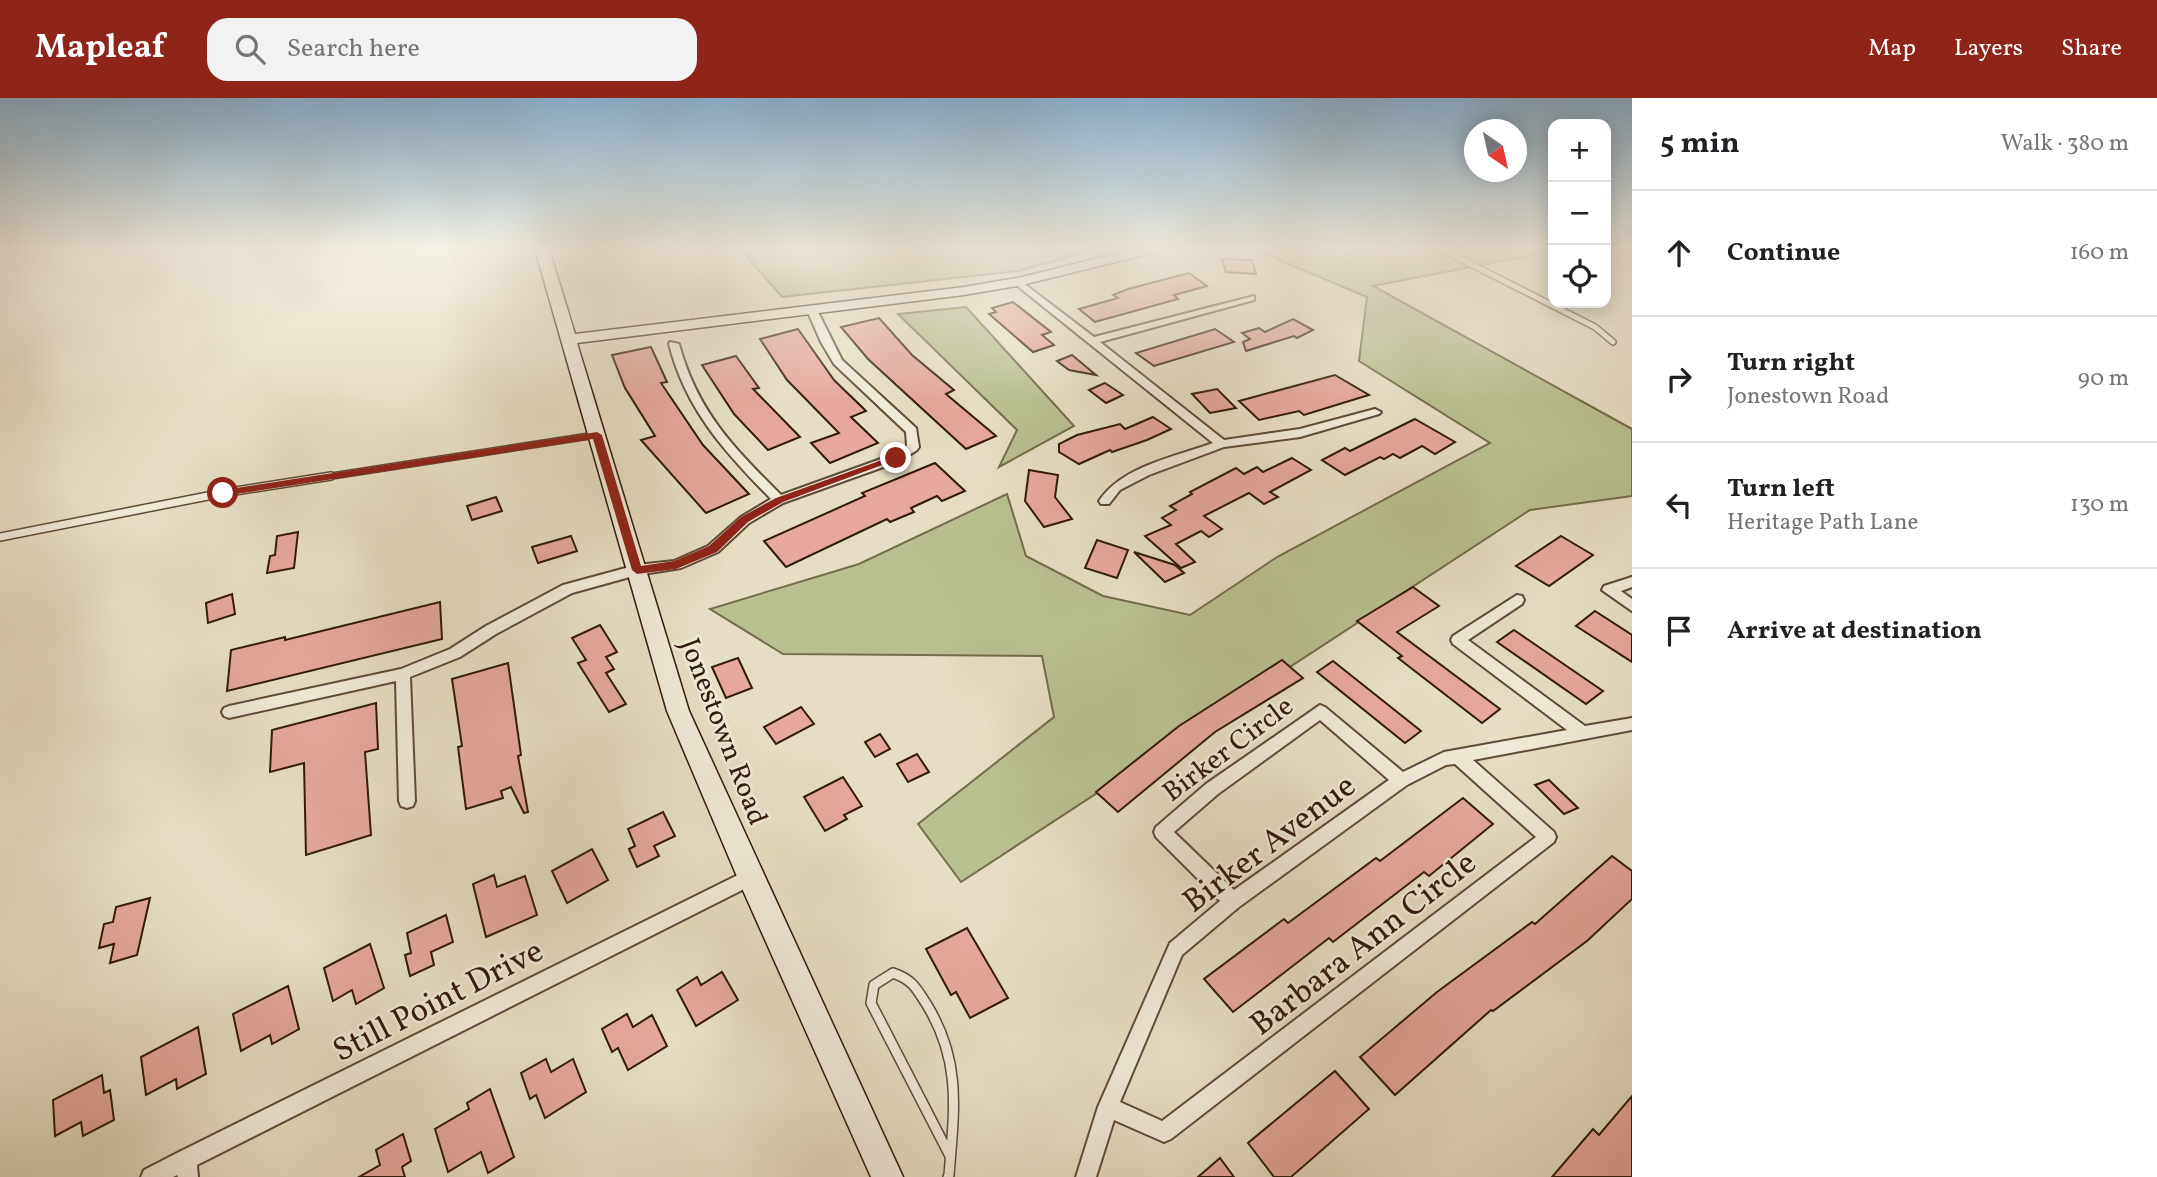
<!DOCTYPE html>
<html lang="en">
<head>
<meta charset="utf-8">
<style>
	:root { --surface:#fff; --page:#f2f2f2; --text:#202124; --muted:#757577; --line:#e0e0e0; --accent:#8f2418 }
	body { margin:0; font-family:Vollkorn,serif; background:var(--page); color:var(--text) }
	.controls { position:absolute; right:21px; top:21px; display:grid; overflow:hidden; border-radius:14px; box-shadow:0 4px 18px #0003 }
	.controls button { width:63px; height:63px; display:grid; place-items:center; padding:0; border:0; border-bottom:2px solid var(--line); background:var(--surface); color:var(--text); font:35px sans-serif }
	.compass { position:absolute; left:1464px; top:21px; width:63px; height:63px; border-radius:50%; background:var(--surface); box-shadow:0 4px 18px #0003; rotate:146deg }
	.stop { position:absolute; width:21px; height:21px; margin:-16px; border:5px solid #8f2418; border-radius:50%; background:#fff }
	.stop.end { background:#8f2418; border-color:#fff; box-shadow:0 2px 7px #0008 }
	.list { margin:0; padding:0; list-style:none }
	h2 { display:flex; justify-content:space-between; align-items:center; height:91px; margin:0; padding:0 28px; font-size:30px }
	h2 small { font-size:23px; font-weight:400; color:var(--muted) }
	.list li { display:grid; grid-template-columns:46px 1fr auto; gap:21px; align-items:center; box-sizing:border-box; height:126px; padding:0 28px; border-top:2px solid var(--line) }
	.list b { display:block; font-size:26px; white-space:nowrap }
	.list p { margin:0; font-size:23px; white-space:nowrap; color:var(--muted) }
	.list em { font-size:23px; font-style:normal; color:var(--muted) }
	.icon { flex:none; width:38px; height:38px; fill:none; stroke:currentColor; stroke-width:2; stroke-linecap:round; stroke-linejoin:round }
	.map { position:relative; flex:none; width:1632px; height:1079px; overflow:hidden }
	header { display:flex; align-items:center; gap:42px; box-sizing:border-box; height:98px; padding:0 35px; background:var(--accent); color:#fff }
	header strong { font-size:33px }
	nav { display:flex; gap:38px; margin-inline-start:auto; font-size:24px }
	.search { width:490px; height:63px; background:var(--page); display:flex; align-items:center; gap:18px; box-sizing:border-box; padding:0 24px; border-radius:21px; color:var(--muted); font-size:26px }
	main { display:flex }
	aside { flex:1; background:var(--surface) }
	.map>svg:first-child { display:block }
</style>
</head>
<body>
<header>
<strong>Mapleaf</strong>
<div class="search"><svg class="icon" aria-label="search" viewBox="0 0 24 24"><circle cx="10" cy="10" r="6"/><path d="M15 15l6 6"/></svg>Search here</div>
<nav><a>Map</a><a>Layers</a><a>Share</a></nav>
</header>
<main>
<div class="map">
<svg width="1632" height="1079" viewBox="0 0 1632 1079">
	<rect width="100%" height="100%" fill="#e6dec2"/>
	<filter id="stains"><feTurbulence type="fractalNoise" baseFrequency=".00286" numOctaves="4"/><feColorMatrix values="0 0 0 0 .2 0 0 0 0 .09 0 0 0 0 .02 0 0 0 .5 -.17"/></filter>
	<radialGradient id="worn" r=".72"><stop offset=".6" stop-color="#630" stop-opacity="0"/><stop offset="1" stop-color="#630" stop-opacity=".3"/></radialGradient>
	<g fill="#b9c090" stroke="#756d4c" stroke-width="2">
		<path d="M 740,151 L 1097,151 L 1018,173 L 782,199 Z"/>
		<path d="M 1253,151 L 1553,151 L 1553,153 L 1373,188 L 1632,331 L 1632,398 L 1530,412 L 961,784 L 918,726 L 1054,619 L 1042,558 L 783,556 L 710,511 L 859,466 L 1007,396 L 1026,458 L 1103,498 L 1190,517 L 1277,459 L 1490,345 L 1359,263 L 1367,199 Z"/>
		<path d="M 966,209 L 1074,328 L 999,369 L 1017,332 L 898,216 Z"/>
	</g>
	<g fill="#e5a89a" stroke="#311a08" stroke-width="2">
		<path d="M 1222,161 L 1252,162 L 1256,176 L 1226,174 Z"/>
		<path d="M 1189,175 L 1207,188 L 1174,197 L 1178,201 L 1095,224 L 1079,211 L 1118,200 L 1113,197 L 1128,191 Z"/>
		<path d="M 1013,204 L 1051,234 L 1042,237 L 1054,247 L 1033,254 L 989,216 L 996,214 L 992,210 Z"/>
		<path d="M 879,220 L 912,257 L 954,292 L 946,296 L 996,338 L 966,351 L 868,261 L 841,229 Z"/>
		<path d="M 1293,221 L 1313,232 L 1297,240 L 1294,238 L 1246,253 L 1243,244 L 1250,241 L 1242,235 L 1259,230 L 1265,234 Z"/>
		<path d="M 798,231 L 834,282 L 866,313 L 851,319 L 878,345 L 830,365 L 811,345 L 839,335 L 787,282 L 760,241 Z"/>
		<path d="M 1215,231 L 1234,244 L 1154,268 L 1136,255 Z"/>
		<path d="M 651,249 L 667,284 L 661,285 L 703,347 L 749,396 L 706,415 L 641,342 L 655,338 L 625,290 L 612,257 Z"/>
		<path d="M 1072,257 L 1096,277 L 1069,272 L 1057,263 Z"/>
		<path d="M 736,258 L 759,290 L 753,291 L 800,339 L 768,352 L 734,316 L 702,267 Z"/>
		<path d="M 1335,277 L 1369,297 L 1304,317 L 1299,313 L 1259,322 L 1239,303 Z"/>
		<path d="M 1105,285 L 1123,297 L 1106,305 L 1089,292 Z"/>
		<path d="M 1217,291 L 1236,310 L 1210,315 L 1192,296 Z"/>
		<path d="M 1153,319 L 1171,331 L 1147,342 L 1112,354 L 1110,352 L 1079,366 L 1059,354 L 1059,346 L 1077,337 L 1120,326 L 1125,331 Z"/>
		<path d="M 1415,321 L 1455,344 L 1435,356 L 1422,348 L 1400,360 L 1393,356 L 1384,361 L 1380,359 L 1345,377 L 1322,362 L 1345,350 L 1350,353 Z"/>
		<path d="M 1292,360 L 1311,372 L 1270,394 L 1278,399 L 1264,406 L 1249,395 L 1204,418 L 1222,431 L 1209,439 L 1201,433 L 1176,446 L 1195,464 L 1181,470 L 1145,438 L 1171,427 L 1162,420 L 1176,412 L 1170,408 L 1192,396 L 1190,394 L 1236,370 L 1244,376 L 1257,369 L 1263,374 Z"/>
		<path d="M 935,365 L 965,393 L 942,403 L 937,398 L 911,410 L 914,414 L 890,424 L 887,421 L 786,469 L 764,443 L 865,398 L 862,395 Z"/>
		<path d="M 1029,372 L 1058,377 L 1055,399 L 1072,421 L 1044,429 L 1025,403 Z"/>
		<path d="M 496,399 L 502,413 L 472,422 L 467,408 Z"/>
		<path d="M 298,434 L 294,470 L 267,475 L 270,458 L 275,457 L 277,438 Z"/>
		<path d="M 571,438 L 577,453 L 538,465 L 532,449 Z"/>
		<path d="M 1561,438 L 1593,457 L 1549,488 L 1516,468 Z"/>
		<path d="M 1097,442 L 1128,452 L 1117,480 L 1085,470 Z"/>
		<path d="M 1134,454 L 1175,467 L 1184,475 L 1165,484 Z"/>
		<path d="M 1413,489 L 1439,508 L 1397,534 L 1500,611 L 1482,625 L 1398,560 L 1402,558 L 1357,523 Z"/>
		<path d="M 232,496 L 235,516 L 208,525 L 206,505 Z"/>
		<path d="M 440,504 L 442,541 L 227,593 L 231,552 L 285,539 L 285,542 Z"/>
		<path d="M 1595,513 L 1632,537 L 1632,564 L 1576,528 Z"/>
		<path d="M 600,527 L 617,554 L 606,559 L 614,571 L 606,575 L 626,606 L 609,614 L 578,565 L 586,562 L 572,540 Z"/>
		<path d="M 1514,532 L 1603,593 L 1586,606 L 1497,544 Z"/>
		<path d="M 738,560 L 752,590 L 726,600 L 712,569 Z"/>
		<path d="M 1282,562 L 1303,580 L 1215,634 L 1118,714 L 1096,694 L 1179,628 Z"/>
		<path d="M 1333,563 L 1421,633 L 1405,645 L 1317,574 Z"/>
		<path d="M 508,565 L 521,657 L 518,658 L 528,714 L 524,715 L 511,689 L 501,693 L 503,700 L 466,711 L 458,649 L 462,648 L 452,581 Z"/>
		<path d="M 376,605 L 378,651 L 365,654 L 371,737 L 306,757 L 304,665 L 270,674 L 272,632 Z"/>
		<path d="M 801,609 L 814,626 L 776,646 L 764,629 Z"/>
		<path d="M 880,636 L 890,651 L 875,659 L 865,644 Z"/>
		<path d="M 917,656 L 929,674 L 908,684 L 897,666 Z"/>
		<path d="M 843,679 L 862,708 L 844,717 L 847,721 L 825,733 L 804,699 Z"/>
		<path d="M 1549,682 L 1578,710 L 1564,716 L 1535,687 Z"/>
		<path d="M 1463,700 L 1493,726 L 1429,778 L 1424,774 L 1333,844 L 1329,840 L 1233,914 L 1204,881 L 1284,821 L 1288,825 L 1376,760 L 1380,763 Z"/>
		<path d="M 663,714 L 675,738 L 654,748 L 659,758 L 637,769 L 629,751 L 635,748 L 628,731 Z"/>
		<path d="M 592,751 L 608,782 L 567,805 L 552,773 Z"/>
		<path d="M 1612,758 L 1632,773 L 1632,801 L 1587,843 L 1493,913 L 1491,912 L 1395,997 L 1360,959 L 1437,894 L 1532,824 L 1535,826 Z"/>
		<path d="M 494,777 L 497,789 L 525,778 L 537,817 L 486,839 L 473,786 Z"/>
		<path d="M 150,800 L 137,857 L 110,865 L 114,846 L 99,850 L 104,826 L 113,824 L 116,809 Z"/>
		<path d="M 446,817 L 453,844 L 431,854 L 434,867 L 410,878 L 405,857 L 411,855 L 407,835 Z"/>
		<path d="M 967,830 L 1008,900 L 970,920 L 956,894 L 951,897 L 926,851 Z"/>
		<path d="M 370,846 L 384,890 L 356,906 L 352,892 L 333,903 L 324,870 Z"/>
		<path d="M 722,874 L 738,902 L 696,928 L 677,892 L 697,879 L 701,887 Z"/>
		<path d="M 288,888 L 299,931 L 272,946 L 270,937 L 241,953 L 233,916 Z"/>
		<path d="M 627,916 L 633,929 L 652,917 L 667,948 L 628,972 L 618,950 L 612,954 L 602,931 Z"/>
		<path d="M 198,929 L 206,976 L 177,991 L 176,981 L 146,997 L 141,959 Z"/>
		<path d="M 546,961 L 551,974 L 573,961 L 586,994 L 545,1020 L 536,997 L 530,1001 L 521,975 Z"/>
		<path d="M 1335,973 L 1369,1011 L 1291,1079 L 1274,1079 L 1248,1045 Z"/>
		<path d="M 102,977 L 104,995 L 110,992 L 114,1022 L 83,1038 L 81,1024 L 55,1038 L 53,1002 Z"/>
		<path d="M 490,991 L 514,1059 L 488,1075 L 481,1054 L 448,1074 L 435,1031 L 469,1011 L 467,1005 Z"/>
		<path d="M 1632,998 L 1632,1079 L 1552,1079 L 1593,1031 L 1599,1037 Z"/>
		<path d="M 403,1036 L 411,1063 L 402,1069 L 405,1079 L 359,1079 L 380,1067 L 376,1052 Z"/>
		<path d="M 1220,1060 L 1234,1079 L 1198,1079 Z"/>
	</g>
	<g fill="none" stroke-linecap="round" stroke-linejoin="round">
		<defs>
			<g id="lane-far2">
				<path d="M 1441,151 L 1595,229 L 1613,244"/>
				<path d="M 319,380 L 596,337"/>
			</g>
			<path id="lane-far1" d="M 0,439 L 223,395 L 331,378"/>
			<path id="lane" d="M 948,1079 L 949,1077 C 954,1013 962,964 927,907 C 916,890 913,882 893,875 L 874,887 L 871,905 L 950,1058"/>
			<g id="street">
				<path d="M 1018,181 L 1094,239 L 1254,198 L 1254,202 L 1100,244 L 1224,342 L 1300,331 L 1375,311 L 1381,314 L 1379,316 L 1300,339 L 1224,349 L 1149,377 L 1120,392 L 1109,406 L 1101,406 L 1099,403 C 1122,368 1175,359 1213,345 L 1015,186 L 1015,182 Z"/>
				<path d="M 812,209 L 817,212 L 842,262 L 916,330 L 919,349 L 917,352 L 900,363 L 783,405 L 749,425 L 718,454 L 681,470 L 637,477 L 572,495 L 496,536 L 460,559 L 410,579 L 415,703 L 413,708 L 407,710 L 401,708 L 399,703 L 396,583 L 229,620 L 224,618 L 222,614 L 224,610 L 229,608 L 401,571 L 450,551 L 486,528 L 563,487 L 637,467 L 674,463 L 708,448 L 741,419 L 771,401 C 724,353 686,312 669,246 L 670,244 L 679,246 C 697,313 733,349 781,397 L 892,357 L 907,348 L 906,334 L 834,266 L 821,244 L 807,212 Z"/>
				<path d="M 1632,479 L 1632,489 L 1621,493 L 1632,501 L 1632,513 L 1602,492 L 1604,488 Z"/>
				<path d="M 1517,497 L 1522,498 L 1524,502 L 1522,506 L 1468,542 L 1585,628 L 1632,620 L 1632,632 L 1473,662 L 1554,734 L 1556,739 L 1554,744 L 1171,1041 L 1164,1044 L 1114,1022 L 1096,1079 L 1076,1079 L 1098,1009 L 1170,845 L 1220,803 L 1156,739 L 1154,734 L 1156,729 L 1206,686 L 1320,607 L 1325,609 L 1403,674 L 1444,654 L 1567,632 L 1453,546 L 1451,542 L 1453,538 ZM 1320,622 L 1389,682 L 1234,792 L 1174,734 L 1218,696 ZM 1455,666 L 1536,739 L 1162,1023 L 1120,1004 L 1182,857 L 1239,809 L 1407,687 L 1446,667 Z"/>
				<path d="M 750,771 L 756,773 L 759,779 L 756,785 L 197,1067 L 198,1079 L 178,1079 L 177,1077 L 173,1079 L 141,1079 L 144,1072 L 179,1054 Z"/>
			</g>
			<path id="secondary" d="M 535,151 L 549,151 L 575,236 L 964,189 L 1022,179 L 1134,151 L 1158,151 L 1156,154 L 1022,187 L 964,197 L 577,245 L 689,613 L 903,1079 L 871,1079 L 741,788 L 667,613 Z"/>
		</defs>
		<use href="#lane-far2" stroke="#5e4b36" stroke-width="8"/>
		<use href="#lane-far1" stroke="#5e4b36" stroke-width="10"/>
		<use href="#lane" stroke="#5e4b36" stroke-width="12"/>
		<use href="#street" stroke="#5e4b36" stroke-width="4"/>
		<use href="#secondary" stroke="#311a08" stroke-width="3"/>
		<use href="#lane-far2" stroke="#efead7" stroke-width="5"/>
		<use href="#lane-far1" stroke="#efead7" stroke-width="7"/>
		<use href="#lane" stroke="#efead7" stroke-width="9"/>
		<use href="#street" fill="#efead7" fill-rule="evenodd"/>
		<use href="#secondary" fill="#efead7" fill-rule="evenodd"/>
	</g>
	<linearGradient id="sky" x2="0" y2="1"><stop stop-color="#8ab6d8"/><stop offset="0.5" stop-color="#f4f0e4"/><stop offset="1" stop-color="#f4f0e4" stop-opacity="0"/></linearGradient>
	<rect width="1632" height="302" fill="url(#sky)"/>
	<path fill="#8f2418" d="M 597,334 L 602,337 L 641,468 L 674,463 L 709,448 L 741,419 L 776,400 L 893,358 L 901,360 L 783,404 L 748,424 L 717,454 L 676,471 L 637,476 L 632,472 L 593,341 L 223,398 L 218,395 L 223,392 Z"/>
	<g text-anchor="middle" stroke-width="5" stroke-linejoin="round" paint-order="stroke">
		<g font-size="28" fill="#311a08" stroke="#efead7">
			<text transform="translate(725 633) rotate(69)" y="10">Jonestown Road</text>
			<text transform="translate(1227 650) rotate(-37)" y="10">Birker Circle</text>
		</g>
		<g font-size="33" fill="#311a08" stroke="#efead7">
			<text transform="translate(1268 744) rotate(-37)" y="12">Birker Avenue</text>
			<text transform="translate(1362 844) rotate(-38)" y="12">Barbara Ann Circle</text>
			<text transform="translate(437 901) rotate(-27)" y="12">Still Point Drive</text>
		</g>
	</g>
	<rect width="100%" height="100%" filter="url(#stains)"/>
	<rect width="100%" height="100%" fill="url(#worn)"/>
</svg>
<div class="controls">
<button>+</button>
<button>−</button>
<button><svg class="icon" aria-label="locate" viewBox="0 0 24 24"><circle cx="12" cy="12" r="6"/><path d="M12 2v4M12 18v4M2 12h4M18 12h4"/></svg></button>
</div>
<svg class="compass" viewBox="-18 -18 36 36"><path d="M0-13l5 13h-10z" fill="#e53935"/><path d="M0 13l5-13h-10z" fill="#757577"/></svg>
<div class="stop" style="left:223px;top:395px"></div>
<div class="stop end" style="left:896px;top:360px"></div>
</div>
<aside>
<h2>5 min<small>Walk · 380 m</small></h2>
<ul class="list">
<li><svg class="icon" aria-label="ahead" viewBox="0 0 24 24"><path d="M12 20V5M6 11l6-6 6 6"/></svg><div><b>Continue</b></div><em>160 m</em></li>
<li><svg class="icon" aria-label="right" viewBox="0 0 24 24"><path d="M7 20v-9h11M14 6l5 5-5 5"/></svg><div><b>Turn right</b><p>Jonestown Road</p></div><em>90 m</em></li>
<li><svg class="icon" aria-label="left" viewBox="0 0 24 24"><path d="M17 20v-9H6M10 6l-5 5 5 5"/></svg><div><b>Turn left</b><p>Heritage Path Lane</p></div><em>130 m</em></li>
<li><svg class="icon" aria-label="arrive" viewBox="0 0 24 24"><path d="M6 21V4h12l-3 4 3 4H6"/></svg><div><b>Arrive at destination</b></div></li>
</ul>
</aside>
</main>
</body>
</html>
